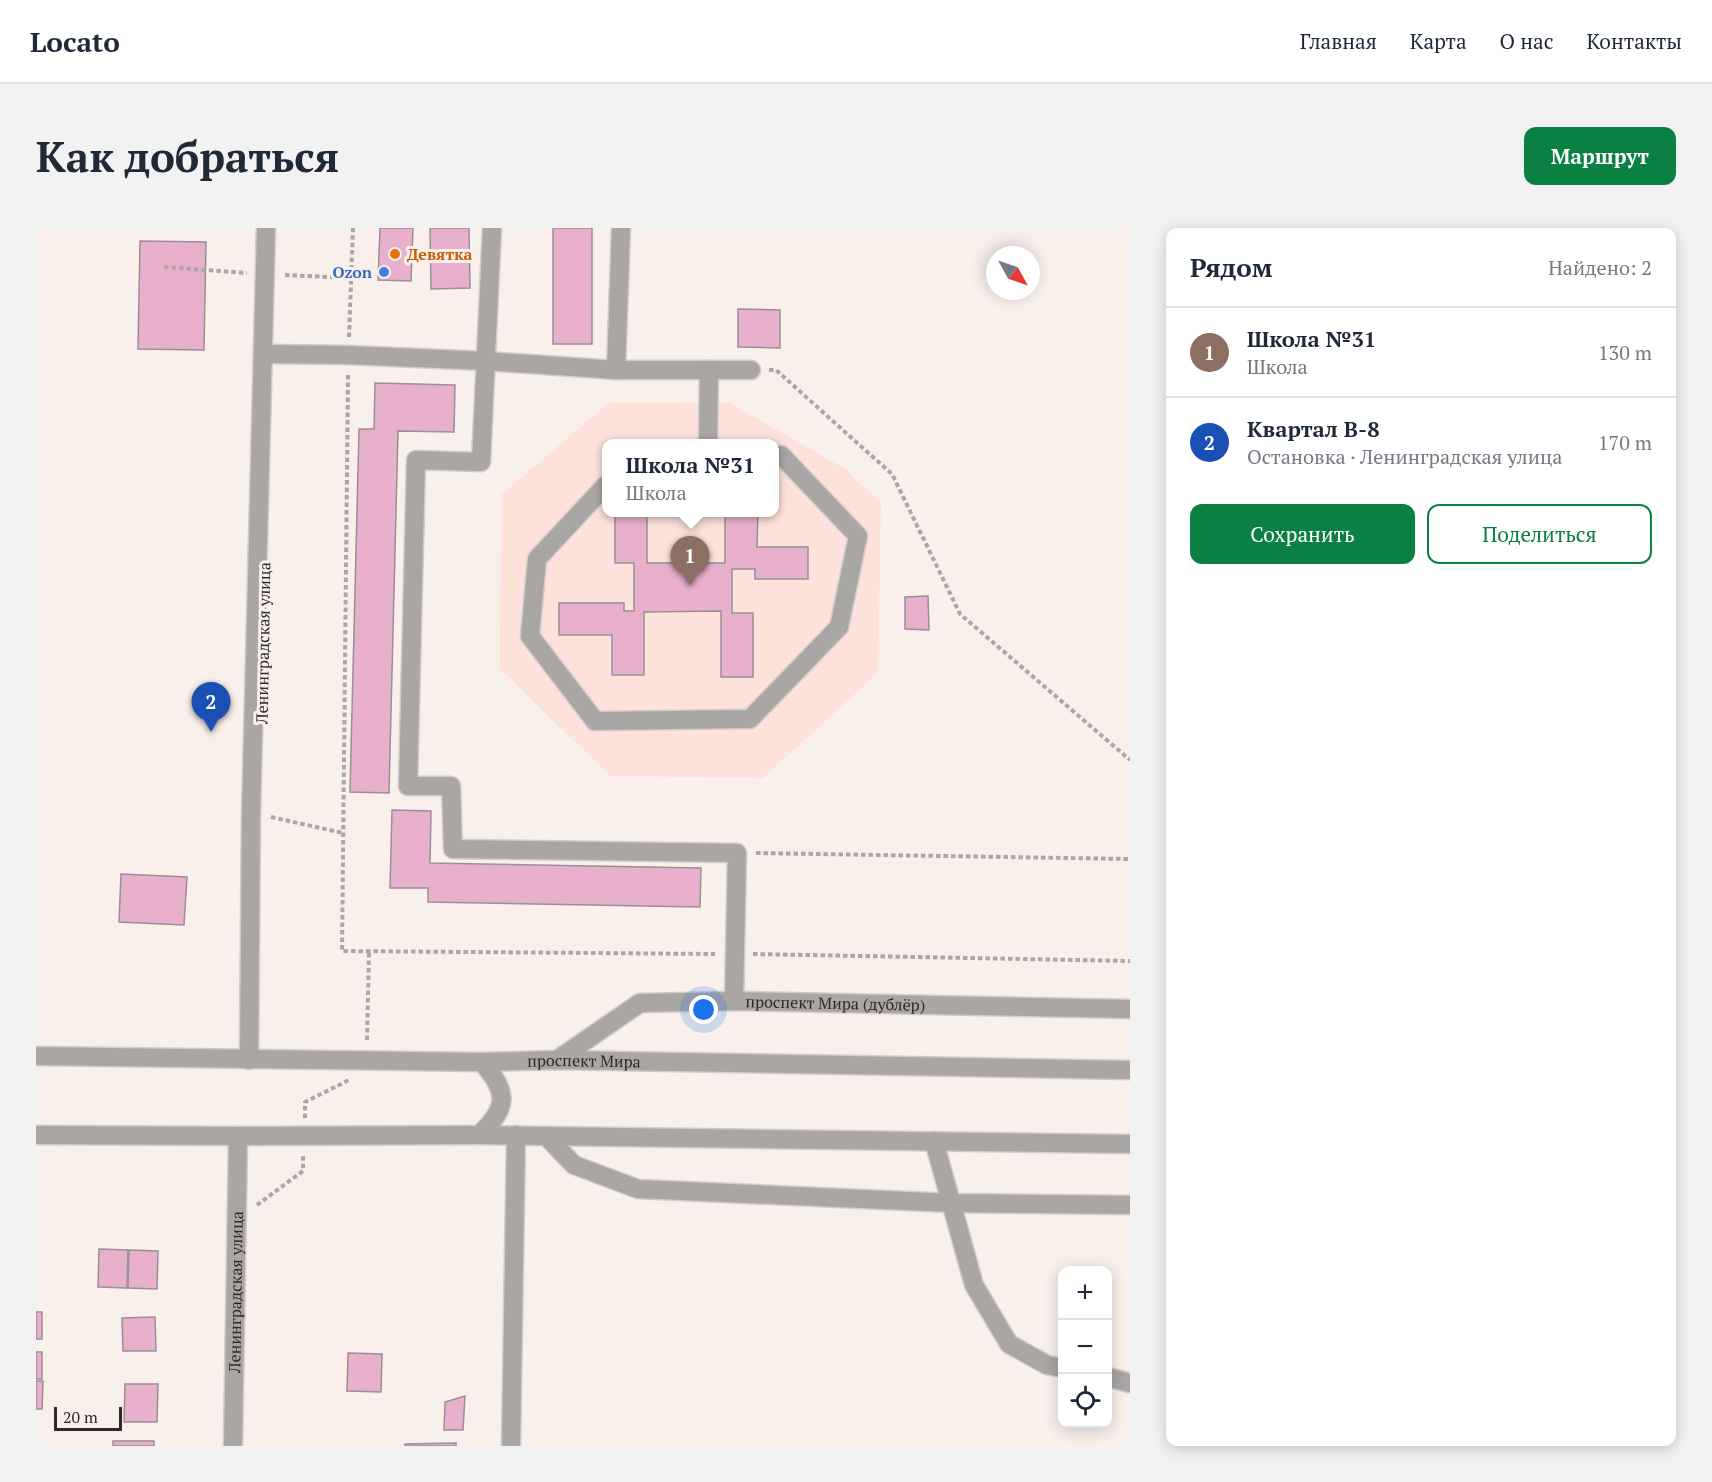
<!DOCTYPE html>
<html lang="ru">
<head>
<meta charset="utf-8">
<style>
	:root { --surface:#fff; --page:#f2f2f3; --text:#1f2937; --muted:#747a83; --line:#e0e1e3; --accent:#0b8043 }
	body { margin:0; font-family:"PT Serif",serif; background:var(--page); color:var(--text) }
	.controls { position:absolute; right:18px; bottom:18px; display:grid; overflow:hidden; border-radius:12px; box-shadow:0 3px 15px #0003 }
	.controls button { width:54px; height:54px; display:grid; place-items:center; padding:0; border:0; border-bottom:2px solid var(--line); background:var(--surface); color:var(--text); font:30px sans-serif }
	.compass { position:absolute; left:950px; top:18px; width:54px; height:54px; border-radius:50%; background:var(--surface); box-shadow:0 3px 15px #0003; rotate:130deg }
	.scale { position:absolute; left:18px; bottom:15px; width:68px; box-sizing:border-box; padding-left:6px; border:3px solid #2c2928; border-top:0; font-size:16px; line-height:21px; white-space:nowrap; color:#2c2928; -webkit-text-stroke:4px #f9f0ec; paint-order:stroke }
	.you { position:absolute; left:668px; top:782px; width:21px; height:21px; margin:-15px; border:4px solid #fff; border-radius:50%; background:#1a73e8; box-shadow:0 0 0 9px #1a73e833 }
	.badge { display:grid; place-items:center; width:39px; height:39px; border-radius:50%; background:var(--accent); color:#fff; font-size:20px; font-weight:700 }
	.pin { position:absolute; translate:-50% -50px; filter:drop-shadow(0 2px 3px #0008) }
	.pin::after { content:''; position:absolute; top:32px; width:21px; height:18px; background:inherit; clip-path:polygon(0 0,100% 0,50% 100%) }
	.popup { position:absolute; left:566px; top:211px; width:177px; height:78px; box-sizing:border-box; display:grid; place-content:center; border-radius:12px; background:var(--surface); filter:drop-shadow(0 2px 4px #0005); font-size:20px; white-space:nowrap; color:var(--muted) }
	.popup b { font-size:22px; color:var(--text) }
	.popup::after { content:''; position:absolute; left:50%; top:100%; margin-left:-12px; border:12px solid transparent; border-top-color:var(--surface) }
	.list { margin:0; padding:0; list-style:none }
	h2 { display:flex; justify-content:space-between; align-items:center; height:78px; margin:0; padding:0 24px; font-size:26px }
	h2 small { font-size:20px; font-weight:400; color:var(--muted) }
	.list li { display:grid; grid-template-columns:39px 1fr auto; gap:18px; align-items:center; box-sizing:border-box; height:90px; padding:0 24px; border-top:2px solid var(--line) }
	.list b { display:block; font-size:22px; white-space:nowrap }
	.list p { margin:0; font-size:20px; white-space:nowrap; color:var(--muted) }
	.list em { font-size:20px; font-style:normal; color:var(--muted) }
	.actions { display:flex; gap:12px; padding:18px 24px }
	.actions a { flex:1; padding:14px 0; border:2px solid var(--accent); border-radius:12px; text-align:center; font-size:21px; color:var(--accent) }
	.actions .main { background:var(--accent); color:#fff }
	.icon { flex:none; width:33px; height:33px; fill:none; stroke:currentColor; stroke-width:2; stroke-linecap:round; stroke-linejoin:round }
	.map { position:relative; flex:none; width:1094px; height:1218px; overflow:hidden; border-radius:12px }
	header { display:flex; align-items:center; gap:36px; box-sizing:border-box; height:84px; padding:0 30px; background:var(--surface); border-bottom:2px solid var(--line) }
	header strong { font-size:28px }
	nav { display:flex; gap:33px; margin-inline-start:auto; font-size:21px }
	.intro { display:flex; align-items:center; justify-content:space-between; box-sizing:border-box; height:144px; padding:0 36px }
	h1 { margin:0; font-size:42px }
	.button { padding:15px 27px; border-radius:12px; background:var(--accent); color:#fff; font-size:21px; font-weight:700 }
	main { display:flex; gap:36px; padding:0 36px }
	aside { flex:1; background:var(--surface); border-radius:12px; box-shadow:0 3px 15px #0003 }
	.map>svg:first-child { display:block }
</style>
</head>
<body>
<header>
<strong>Locato</strong>
<nav><a>Главная</a><a>Карта</a><a>О нас</a><a>Контакты</a></nav>
</header>
<div class="intro"><h1>Как добраться</h1><a class="button">Маршрут</a></div>
<main>
<div class="map">
<svg width="1094" height="1218" viewBox="0 0 1094 1218">
	<rect width="100%" height="100%" fill="#f9f0ec"/>
	<path fill="#fce2da" fill-rule="evenodd" d="M 572,175 L 694,175 L 809,241 L 845,275 L 842,445 L 727,550 L 574,548 L 464,441 L 465,267 ZM 570,216 L 738,216 L 738,284 L 570,284 Z"/>
	<g fill="#e9b0cd" stroke="#989094" stroke-width="1.5">
		<path d="M 344,0 L 377,0 L 375,53 L 342,52 Z"/>
		<path d="M 394,0 L 433,0 L 434,60 L 395,61 Z"/>
		<rect x="517" y="0" width="39" height="116"/>
		<path d="M 104,13 L 170,14 L 168,122 L 102,121 Z"/>
		<path d="M 702,81 L 744,82 L 744,120 L 702,119 Z"/>
		<path d="M 339,155 L 419,157 L 418,204 L 362,203 L 353,565 L 314,564 L 323,201 L 338,201 Z"/>
		<path d="M 579,284 L 611,284 L 611,335 L 689,335 L 689,284 L 722,284 L 721,319 L 772,319 L 772,351 L 719,351 L 719,341 L 696,341 L 696,385 L 717,385 L 717,449 L 685,449 L 685,383 L 608,384 L 608,447 L 576,447 L 576,407 L 523,407 L 523,375 L 588,375 L 588,383 L 598,383 L 598,335 L 579,335 Z"/>
		<path d="M 892,368 L 893,402 L 869,401 L 869,369 Z"/>
		<path d="M 356,582 L 395,583 L 394,635 L 665,640 L 664,679 L 392,674 L 392,660 L 354,660 Z"/>
		<path d="M 85,646 L 151,649 L 148,697 L 83,694 Z"/>
		<path d="M 63,1021 L 92,1022 L 91,1060 L 62,1059 Z"/>
		<path d="M 93,1022 L 122,1023 L 121,1061 L 92,1060 Z"/>
		<rect x="0" y="1084" width="6" height="27"/>
		<path d="M 119,1089 L 120,1123 L 87,1123 L 86,1090 Z"/>
		<rect x="0" y="1124" width="6" height="27"/>
		<path d="M 312,1125 L 346,1126 L 345,1164 L 311,1163 Z"/>
		<path d="M 0,1153 L 7,1153 L 6,1181 L 0,1181 Z"/>
		<path d="M 89,1156 L 122,1156 L 121,1194 L 88,1194 Z"/>
		<path d="M 429,1168 L 427,1202 L 408,1202 L 409,1174 Z"/>
		<rect x="77" y="1213" width="41" height="5"/>
		<path d="M 420,1215 L 420,1218 L 369,1218 L 369,1216 Z"/>
	</g>
	<g fill="none" stroke-linecap="round" stroke-linejoin="round">
		<defs>
			<g id="minor">
				<path d="M 456,0 L 445,234 L 380,232 L 372,558 L 415,558 L 417,621 L 701,625 L 698,773"/>
				<path d="M 228,126 L 312,127 L 450,133 L 580,142 L 715,142"/>
				<path d="M 580,142 L 585,0"/>
				<path d="M 672,216 L 673,142"/>
				<path d="M 570,257 L 501,331 L 494,408 L 559,493 L 714,491 L 803,399 L 822,308 L 745,227 L 738,227"/>
				<path id="s1" d="M 0,828 L 446,834 L 521,832 L 1094,842"/>
				<path d="M 213,832 L 215,586 L 230,0"/>
				<path id="s2" d="M 521,832 L 604,775 L 698,773 L 1094,781"/>
				<path d="M 0,907 L 202,908 L 443,907 L 1094,916"/>
				<path d="M 443,907 C 473,879 472,864 446,834"/>
				<path d="M 510,908 L 538,937 L 602,961 L 916,975 L 1094,977"/>
				<path d="M 898,913 L 938,1057 L 973,1116 L 1011,1137 L 1026,1140"/>
				<path d="M 1072,1149 L 1094,1155"/>
				<path id="s3" d="M 197,1218 L 202,908"/>
				<path d="M 475,1218 L 480,907"/>
			</g>
		</defs>
		<use href="#minor" stroke="#d4ccc9" stroke-width="21"/>
		<g stroke="#ada7a4" stroke-width="4" stroke-dasharray="4.5 3" stroke-linecap="butt">
			<path d="M 128,39 L 211,45"/>
			<path d="M 249,47 L 315,50"/>
			<path d="M 313,109 L 317,0"/>
			<path d="M 733,142 L 740,142 L 856,246 L 924,386 L 1094,532"/>
			<path d="M 312,147 L 306,723 L 679,726"/>
			<path d="M 235,589 L 307,605"/>
			<path d="M 720,625 L 1094,631"/>
			<path d="M 717,726 L 1094,733"/>
			<path d="M 331,812 L 333,723"/>
			<path d="M 269,890 L 269,874 L 313,852"/>
			<path d="M 221,977 L 267,943 L 267,927"/>
		</g>
		<use href="#minor" stroke="#a9a6a4" stroke-width="18"/>
	</g>
	<circle fill="#e8710a" stroke="#f9f0ec" stroke-width="2" cx="359" cy="26" r="6"/>
	<circle fill="#3f7fe0" stroke="#f9f0ec" stroke-width="2" cx="348" cy="44" r="6"/>
	<g text-anchor="middle" stroke-width="6" stroke-linejoin="round" paint-order="stroke">
		<g font-size="16" font-weight="bold" fill="#c56008" stroke="#f9f0ec" text-anchor="start">
			<text x="371" y="32">Девятка</text>
		</g>
		<g font-size="16" font-weight="bold" fill="#366cbe" stroke="#f9f0ec" text-anchor="end">
			<text x="336" y="50">Ozon</text>
		</g>
		<g font-size="16" fill="#2c2928" stroke="#f9f0ec">
			<text transform="translate(227 415) rotate(-89)" y="6">Ленинградская улица</text>
			<text dy="6" stroke="none"><textPath href="#s2" startOffset="296">проспект Мира (дублёр)</textPath></text>
			<text dy="6" stroke="none"><textPath href="#s1" startOffset="548">проспект Мира</textPath></text>
			<text dy="6" stroke="none"><textPath href="#s3" startOffset="154">Ленинградская улица</textPath></text>
		</g>
	</g>
</svg>
<div class="controls">
<button>+</button>
<button>−</button>
<button><svg class="icon" aria-label="locate" viewBox="0 0 24 24"><circle cx="12" cy="12" r="6"/><path d="M12 2v4M12 18v4M2 12h4M18 12h4"/></svg></button>
</div>
<svg class="compass" viewBox="-18 -18 36 36"><path d="M0-13l5 13h-10z" fill="#e53935"/><path d="M0 13l5-13h-10z" fill="#747a83"/></svg>
<div class="scale">20 m</div>
<div class="you"></div>
<div class="pin badge" style="left:654px;top:358px;background:#8d6e63">1</div>
<div class="popup"><b>Школа №31</b>Школа</div>
<div class="pin badge" style="left:175px;top:504px;background:#1a4fb4">2</div>
</div>
<aside>
<h2>Рядом<small>Найдено: 2</small></h2>
<ul class="list">
<li><span class="badge" style="background:#8d6e63">1</span><div><b>Школа №31</b><p>Школа</p></div><em>130 m</em></li>
<li><span class="badge" style="background:#1a4fb4">2</span><div><b>Квартал В-8</b><p>Остановка · Ленинградская улица</p></div><em>170 m</em></li>
</ul>
<div class="actions"><a class="main">Сохранить</a><a>Поделиться</a></div>
</aside>
</main>
</body>
</html>
